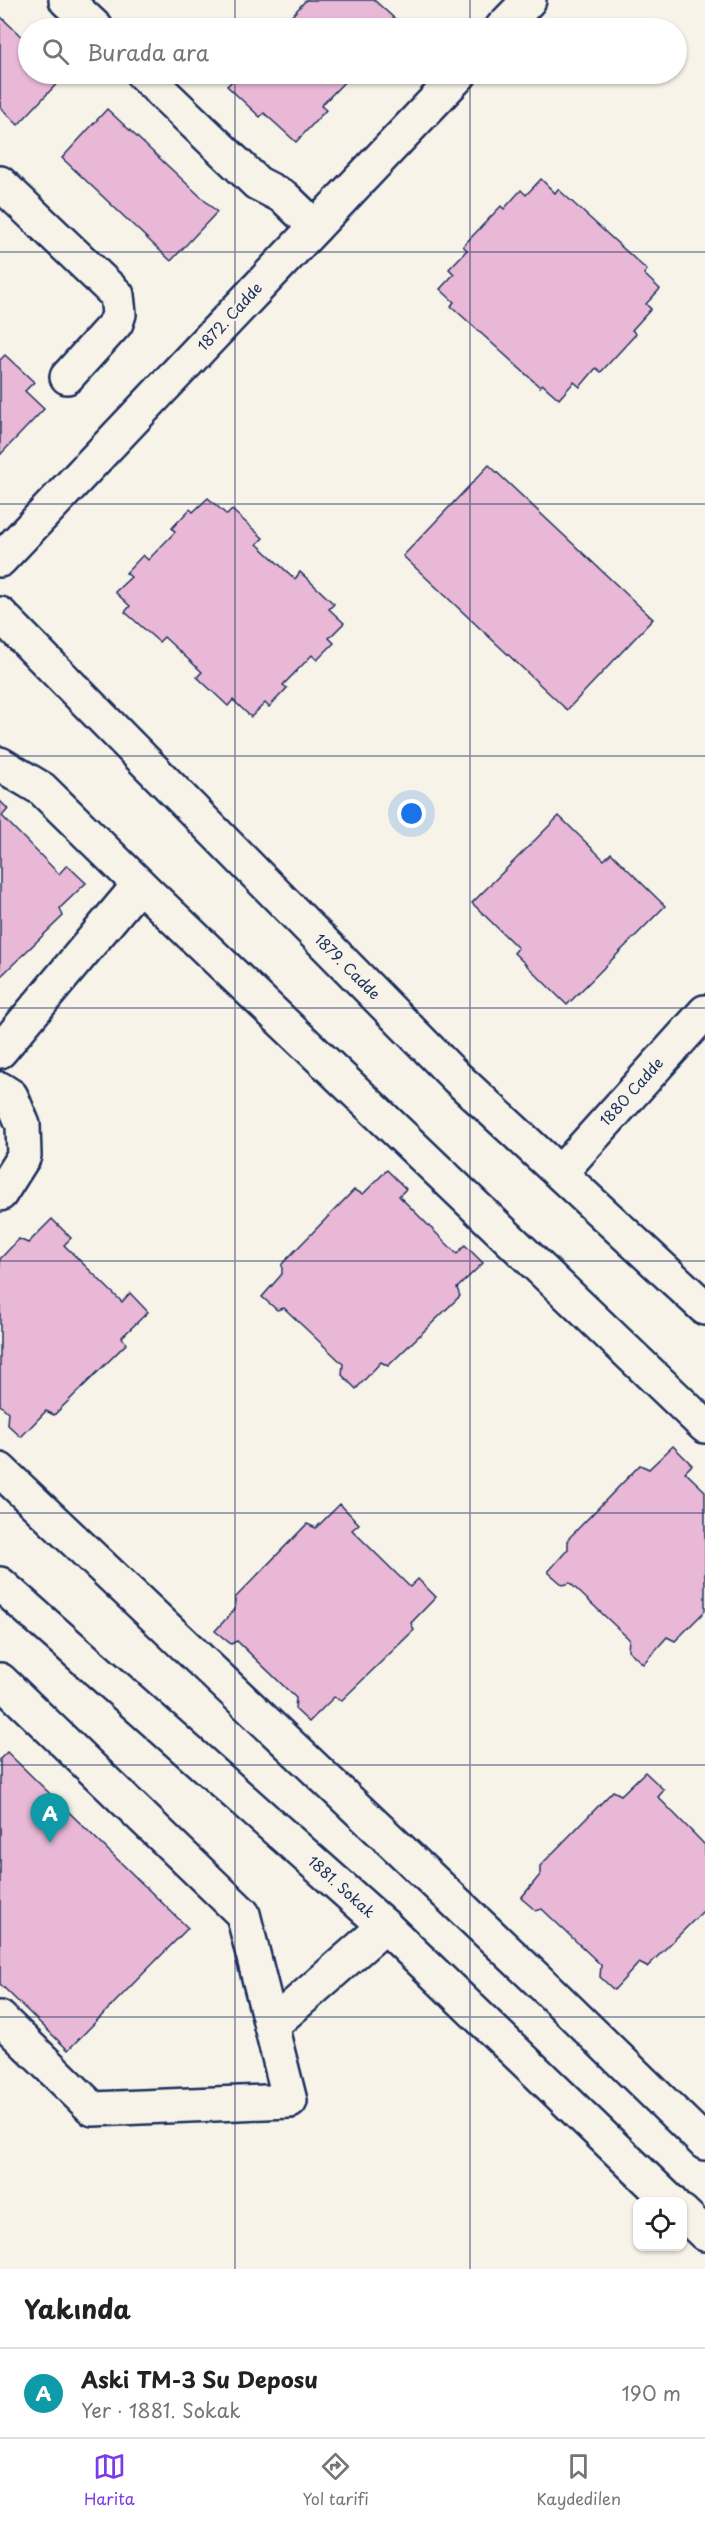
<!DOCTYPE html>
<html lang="tr">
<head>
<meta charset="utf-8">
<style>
	:root { --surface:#fff; --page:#f6f6f6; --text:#222; --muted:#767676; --line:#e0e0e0; --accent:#7c3aed }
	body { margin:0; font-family:"Playpen Sans",sans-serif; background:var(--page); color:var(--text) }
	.controls { position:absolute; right:18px; bottom:18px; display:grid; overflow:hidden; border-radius:12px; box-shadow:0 2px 4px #0004 }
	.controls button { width:54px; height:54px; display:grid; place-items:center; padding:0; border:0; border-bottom:2px solid var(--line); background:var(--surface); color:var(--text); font:30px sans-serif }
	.you { position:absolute; left:412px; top:814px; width:21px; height:21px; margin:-15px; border:4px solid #fff; border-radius:50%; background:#1a73e8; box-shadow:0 0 0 9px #1a73e833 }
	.badge { display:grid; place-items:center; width:39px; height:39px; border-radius:50%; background:var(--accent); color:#fff; font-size:20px; font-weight:700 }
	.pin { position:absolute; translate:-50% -50px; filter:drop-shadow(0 2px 3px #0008) }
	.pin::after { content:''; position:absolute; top:32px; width:21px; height:18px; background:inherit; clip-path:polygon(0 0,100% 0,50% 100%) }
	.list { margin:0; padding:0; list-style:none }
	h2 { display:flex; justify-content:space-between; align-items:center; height:78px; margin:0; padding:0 24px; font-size:26px }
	h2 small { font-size:20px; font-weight:400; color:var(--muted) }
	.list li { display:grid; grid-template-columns:39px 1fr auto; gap:18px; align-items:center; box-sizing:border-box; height:90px; padding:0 24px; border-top:2px solid var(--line) }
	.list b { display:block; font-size:22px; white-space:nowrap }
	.list p { margin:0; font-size:20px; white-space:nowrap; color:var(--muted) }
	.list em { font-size:20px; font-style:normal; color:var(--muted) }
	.icon { flex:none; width:33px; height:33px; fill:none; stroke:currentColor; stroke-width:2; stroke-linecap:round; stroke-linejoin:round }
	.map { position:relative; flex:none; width:705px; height:2269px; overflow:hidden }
	.search { position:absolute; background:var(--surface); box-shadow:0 2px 4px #0004; left:18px; right:18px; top:18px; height:66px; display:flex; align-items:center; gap:15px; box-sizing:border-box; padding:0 21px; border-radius:33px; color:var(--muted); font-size:22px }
	.sheet { height:168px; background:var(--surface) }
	nav { display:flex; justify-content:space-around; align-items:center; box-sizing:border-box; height:84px; border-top:2px solid var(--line); background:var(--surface); font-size:16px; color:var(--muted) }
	nav a { display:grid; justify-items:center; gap:3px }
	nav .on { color:var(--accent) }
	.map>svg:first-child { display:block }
</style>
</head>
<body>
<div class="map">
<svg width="705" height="2269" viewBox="0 0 705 2269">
	<rect width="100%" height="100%" fill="#f7f3e8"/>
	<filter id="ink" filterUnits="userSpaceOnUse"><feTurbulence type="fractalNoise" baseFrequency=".0167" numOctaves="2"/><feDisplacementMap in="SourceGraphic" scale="12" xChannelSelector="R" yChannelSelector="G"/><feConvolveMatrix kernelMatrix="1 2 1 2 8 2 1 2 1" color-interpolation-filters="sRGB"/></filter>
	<g filter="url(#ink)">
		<g fill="#e9b8d7" stroke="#1b2f5e" stroke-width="1.5">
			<path d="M 306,0 L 374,0 L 404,27 L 281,28 Z"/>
			<path d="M 0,16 L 28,43 L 28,74 L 62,74 L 64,76 L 18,125 L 0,107 Z"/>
			<path d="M 239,74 L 352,74 L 321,106 L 326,110 L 296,142 L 264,113 L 260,117 L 227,86 Z"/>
			<path d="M 107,109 L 217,212 L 171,261 L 62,158 Z"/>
			<path d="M 541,179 L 555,193 L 558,189 L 647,270 L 644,274 L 660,289 L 646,304 L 651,309 L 632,330 L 636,334 L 601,372 L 596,368 L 580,387 L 574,382 L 559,399 L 542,384 L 540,387 L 451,306 L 454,302 L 440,289 L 454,274 L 449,269 L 467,250 L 463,246 L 501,206 L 504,209 L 521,190 L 526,195 Z"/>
			<path d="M 5,355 L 34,382 L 25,391 L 44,409 L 0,455 L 0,360 Z"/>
			<path d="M 489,465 L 653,619 L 567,710 L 403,556 Z"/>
			<path d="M 208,498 L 227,515 L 232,510 L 263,538 L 257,544 L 295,579 L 300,572 L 334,604 L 329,609 L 344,623 L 329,638 L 334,643 L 317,660 L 312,655 L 283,685 L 287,688 L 269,707 L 265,703 L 251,717 L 233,700 L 228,706 L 197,677 L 202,672 L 164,637 L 159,642 L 125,612 L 130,606 L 115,592 L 131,577 L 126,573 L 143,555 L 148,560 L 175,532 L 172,528 L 190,509 L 193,512 Z"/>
			<path d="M 0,801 L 8,809 L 2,816 L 59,874 L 67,865 L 86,883 L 60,908 L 63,916 L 0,977 Z"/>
			<path d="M 559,816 L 604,860 L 611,853 L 665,906 L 567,1005 L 514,953 L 518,948 L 472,903 Z"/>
			<path d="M 387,1170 L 406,1189 L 399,1196 L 457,1254 L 465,1245 L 483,1263 L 457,1288 L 460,1296 L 388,1366 L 381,1362 L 356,1389 L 342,1375 L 343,1364 L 284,1308 L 277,1310 L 262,1297 L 282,1274 L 282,1264 L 354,1190 L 363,1194 Z"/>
			<path d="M 52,1219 L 71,1238 L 64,1245 L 122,1302 L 130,1293 L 148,1312 L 122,1337 L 126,1344 L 54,1415 L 46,1411 L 21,1437 L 7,1424 L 8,1412 L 0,1405 L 0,1259 L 19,1239 L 28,1243 Z"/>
			<path d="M 673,1446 L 692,1465 L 685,1472 L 705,1491 L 705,1611 L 675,1641 L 667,1637 L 643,1664 L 628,1650 L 629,1639 L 570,1583 L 563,1585 L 548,1572 L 568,1549 L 568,1539 L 640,1465 L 649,1469 Z"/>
			<path d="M 340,1504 L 359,1524 L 352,1530 L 410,1587 L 418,1579 L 436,1597 L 411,1623 L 414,1630 L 342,1700 L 334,1697 L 309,1722 L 295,1709 L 296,1698 L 237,1641 L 231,1644 L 215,1631 L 235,1609 L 235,1598 L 307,1524 L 316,1528 Z"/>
			<path d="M 7,1752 L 188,1928 L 68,2050 L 0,1984 L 0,1759 Z"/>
			<path d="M 645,1772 L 664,1790 L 658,1797 L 705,1845 L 705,1909 L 647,1967 L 639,1963 L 614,1990 L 600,1977 L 601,1965 L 542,1909 L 536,1911 L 521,1898 L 540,1875 L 540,1866 L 613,1791 L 621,1795 Z"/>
		</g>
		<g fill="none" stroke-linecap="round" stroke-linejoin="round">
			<defs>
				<g id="minor">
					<path d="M 66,0 L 96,28"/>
					<path d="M 502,28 L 529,0"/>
					<path d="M 143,74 L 257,183 L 284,197 L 315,227"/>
					<path d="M 0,183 L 117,295 L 119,314 L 116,323 L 67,377"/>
					<path d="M 0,560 L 460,74"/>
					<path d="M 0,614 L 456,1077 L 705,1308"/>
					<path d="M 0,764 L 42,789 L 148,893 L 705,1426"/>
					<path d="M 0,1051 L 139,885"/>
					<path d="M 0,1089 L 11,1096 L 23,1125 L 24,1156 L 0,1194"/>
					<path d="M 560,1173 L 705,1012"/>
					<path d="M 0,1470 L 542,1984 L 705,2143"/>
					<path d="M 0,1584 L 385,1926 L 671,2202"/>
					<path d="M 0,1680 L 243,1914 L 290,2101 L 93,2109 L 0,2018"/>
					<path d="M 271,2026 L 385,1926"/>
					<path d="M 682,2212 L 705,2234"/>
				</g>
			</defs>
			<use href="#minor" stroke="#1b2f5e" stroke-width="38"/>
			<use href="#minor" stroke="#f7f3e8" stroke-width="33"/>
		</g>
	</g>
	<path fill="none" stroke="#1b2f5e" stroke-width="1.5" stroke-opacity="0.55" d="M 235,0 L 235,28M 470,0 L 470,28M 235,74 L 235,2269M 470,74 L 470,2269M 0,252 L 705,252M 0,504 L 705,504M 0,756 L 705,756M 0,1008 L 705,1008M 0,1261 L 705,1261M 0,1513 L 705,1513M 0,1765 L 705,1765M 0,2017 L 705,2017"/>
	<g text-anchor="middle" stroke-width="4.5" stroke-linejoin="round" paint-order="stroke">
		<g font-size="15" fill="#1b2f5e" stroke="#f7f3e8">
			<text transform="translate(230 317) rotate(-47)" y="5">1872. Cadde</text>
			<text transform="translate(347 967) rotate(45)" y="5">1879. Cadde</text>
			<text transform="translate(632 1092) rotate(-48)" y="5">1880 Cadde</text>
			<text transform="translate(341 1887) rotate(42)" y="5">1881. Sokak</text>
		</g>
	</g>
</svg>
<div class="controls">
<button><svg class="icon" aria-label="locate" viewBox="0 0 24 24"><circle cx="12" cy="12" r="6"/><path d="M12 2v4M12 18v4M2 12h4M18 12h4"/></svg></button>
</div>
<div class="you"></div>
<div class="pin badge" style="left:50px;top:1843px;background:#0f9aa8">A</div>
<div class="search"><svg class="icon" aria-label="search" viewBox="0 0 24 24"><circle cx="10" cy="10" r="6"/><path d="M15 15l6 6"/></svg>Burada ara</div>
</div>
<section class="sheet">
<h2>Yakında<small></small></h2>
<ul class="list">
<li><span class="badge" style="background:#0f9aa8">A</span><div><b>Aski TM-3 Su Deposu</b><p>Yer · 1881. Sokak</p></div><em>190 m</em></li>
</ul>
</section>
<nav>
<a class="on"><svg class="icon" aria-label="map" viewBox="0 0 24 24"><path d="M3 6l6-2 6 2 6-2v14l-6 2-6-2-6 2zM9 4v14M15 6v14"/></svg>Harita</a>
<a><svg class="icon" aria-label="directions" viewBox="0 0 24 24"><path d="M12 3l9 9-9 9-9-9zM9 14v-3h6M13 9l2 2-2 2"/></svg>Yol tarifi</a>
<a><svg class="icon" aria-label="saved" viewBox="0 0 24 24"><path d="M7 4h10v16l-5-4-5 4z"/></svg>Kaydedilen</a>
</nav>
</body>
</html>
